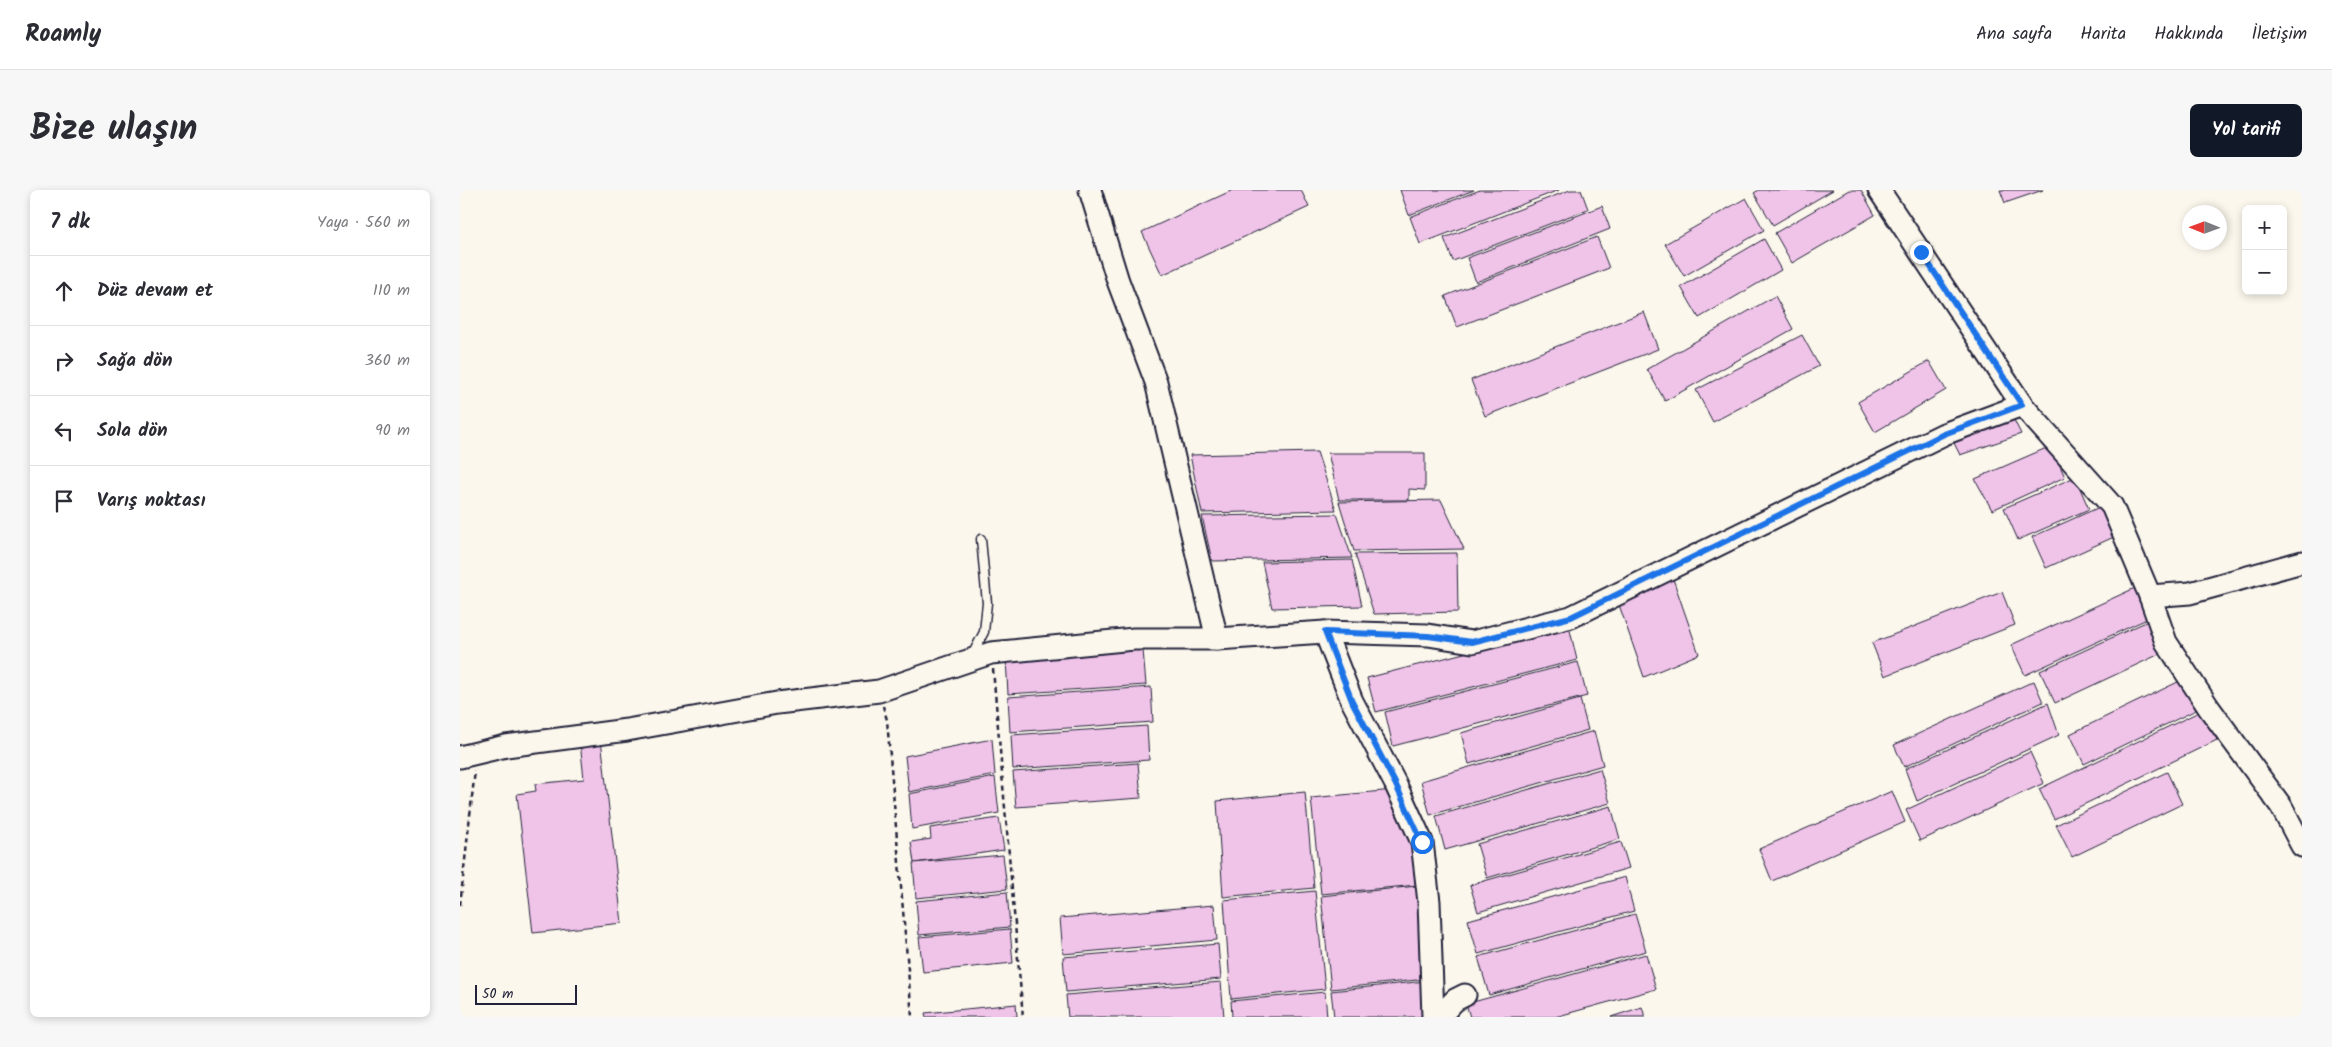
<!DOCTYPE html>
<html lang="tr">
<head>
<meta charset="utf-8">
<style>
	:root { --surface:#fff; --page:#f7f7f7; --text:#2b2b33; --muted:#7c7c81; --line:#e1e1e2; --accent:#111827 }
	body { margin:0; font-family:Kalam,sans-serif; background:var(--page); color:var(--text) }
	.controls { position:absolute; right:15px; top:15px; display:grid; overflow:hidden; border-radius:8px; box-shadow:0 2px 8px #0003 }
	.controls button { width:45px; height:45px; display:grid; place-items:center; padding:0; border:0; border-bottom:1px solid var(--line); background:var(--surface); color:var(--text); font:25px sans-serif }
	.compass { position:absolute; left:1722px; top:15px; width:45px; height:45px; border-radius:50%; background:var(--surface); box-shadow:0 2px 8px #0003; rotate:271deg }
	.scale { position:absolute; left:15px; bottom:12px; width:102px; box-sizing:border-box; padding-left:5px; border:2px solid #22223b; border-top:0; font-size:14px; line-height:18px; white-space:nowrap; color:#22223b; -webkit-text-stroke:4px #fbf7ec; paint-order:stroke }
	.stop { position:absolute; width:15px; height:15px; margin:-11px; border:4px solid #1a73e8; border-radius:50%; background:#fff }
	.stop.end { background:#1a73e8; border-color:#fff; box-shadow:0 1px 5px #0008 }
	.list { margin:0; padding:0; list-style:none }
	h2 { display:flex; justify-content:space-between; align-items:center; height:65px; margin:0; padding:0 20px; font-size:21px }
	h2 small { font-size:16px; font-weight:400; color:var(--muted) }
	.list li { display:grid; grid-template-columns:32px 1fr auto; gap:15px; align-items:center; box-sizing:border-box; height:70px; padding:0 20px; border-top:1px solid var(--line) }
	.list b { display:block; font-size:19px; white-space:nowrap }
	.list em { font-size:16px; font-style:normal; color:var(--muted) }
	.icon { flex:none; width:28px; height:28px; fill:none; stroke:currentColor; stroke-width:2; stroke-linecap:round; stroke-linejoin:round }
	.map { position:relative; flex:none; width:1842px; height:827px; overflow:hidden; border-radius:8px }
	header { display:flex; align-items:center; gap:30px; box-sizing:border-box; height:70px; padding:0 25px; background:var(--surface); border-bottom:1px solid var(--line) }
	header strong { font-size:24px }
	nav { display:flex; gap:28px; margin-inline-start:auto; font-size:18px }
	.intro { display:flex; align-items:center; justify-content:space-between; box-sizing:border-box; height:120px; padding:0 30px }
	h1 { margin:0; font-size:35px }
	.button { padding:12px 22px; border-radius:8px; background:var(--accent); color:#fff; font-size:18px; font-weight:700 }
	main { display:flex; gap:30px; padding:0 30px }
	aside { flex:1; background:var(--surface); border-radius:8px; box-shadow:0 2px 8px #0003 }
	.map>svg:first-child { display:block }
</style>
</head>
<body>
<header>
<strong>Roamly</strong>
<nav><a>Ana sayfa</a><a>Harita</a><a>Hakkında</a><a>İletişim</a></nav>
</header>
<div class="intro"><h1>Bize ulaşın</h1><a class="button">Yol tarifi</a></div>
<main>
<aside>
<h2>7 dk<small>Yaya · 560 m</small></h2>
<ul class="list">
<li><svg class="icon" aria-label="ahead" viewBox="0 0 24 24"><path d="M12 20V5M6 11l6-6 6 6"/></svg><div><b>Düz devam et</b></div><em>110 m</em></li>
<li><svg class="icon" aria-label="right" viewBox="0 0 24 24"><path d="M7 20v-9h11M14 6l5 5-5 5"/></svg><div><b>Sağa dön</b></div><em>360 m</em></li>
<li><svg class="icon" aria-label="left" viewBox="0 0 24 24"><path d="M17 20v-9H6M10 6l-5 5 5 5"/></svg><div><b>Sola dön</b></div><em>90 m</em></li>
<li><svg class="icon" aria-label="arrive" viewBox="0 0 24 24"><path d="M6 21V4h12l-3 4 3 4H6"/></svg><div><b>Varış noktası</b></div></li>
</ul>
</aside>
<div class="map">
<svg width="1842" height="827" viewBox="0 0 1842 827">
	<rect width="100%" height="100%" fill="#fbf7ec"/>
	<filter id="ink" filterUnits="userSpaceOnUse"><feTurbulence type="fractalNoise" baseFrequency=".02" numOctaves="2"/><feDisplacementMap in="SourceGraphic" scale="10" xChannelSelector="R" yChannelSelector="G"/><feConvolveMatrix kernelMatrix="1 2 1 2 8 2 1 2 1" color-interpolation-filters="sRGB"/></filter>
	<g filter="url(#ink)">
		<g fill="#f0c3e9" stroke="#22223b">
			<path d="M 773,0 L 841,0 L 849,17 L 702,85 L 682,42 Z"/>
			<path d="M 940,0 L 1014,0 L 949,25 Z"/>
			<path d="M 1020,0 L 1099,0 L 960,54 L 950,27 Z"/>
			<path d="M 1110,0 L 1121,0 L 1128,19 L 993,71 L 984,48 Z"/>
			<path d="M 1299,0 L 1373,0 L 1313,35 L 1294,3 Z"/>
			<path d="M 1389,0 L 1401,0 L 1415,25 L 1332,73 L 1315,43 Z"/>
			<path d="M 1540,0 L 1583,0 L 1545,13 Z"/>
			<path d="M 1286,8 L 1304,40 L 1224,86 L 1205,54 Z"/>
			<path d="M 1142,16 L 1150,39 L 1016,92 L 1007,68 Z"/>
			<path d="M 1137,47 L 1149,78 L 997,137 L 985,106 Z"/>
			<path d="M 1304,49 L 1321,80 L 1239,128 L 1221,97 Z"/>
			<path d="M 1315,106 L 1333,139 L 1205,211 L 1187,179 Z"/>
			<path d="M 1184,122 L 1198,159 L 1025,226 L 1011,190 Z"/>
			<path d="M 1342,145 L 1359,176 L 1253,232 L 1236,200 Z"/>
			<path d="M 1469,171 L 1486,200 L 1415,242 L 1398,212 Z"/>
			<path d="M 1551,224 L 1561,244 L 1500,265 L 1490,245 Z"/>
			<path d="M 1591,256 L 1605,287 L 1532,320 L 1515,289 Z"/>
			<path d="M 857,262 L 876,320 L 742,323 L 730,265 Z"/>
			<path d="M 868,263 L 965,263 L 965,300 L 949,299 L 949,310 L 879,310 Z"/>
			<path d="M 1615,287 L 1629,319 L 1558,350 L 1544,318 Z"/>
			<path d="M 981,310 L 1004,359 L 894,361 L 879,312 Z"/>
			<path d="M 1642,316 L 1656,346 L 1586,378 L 1572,347 Z"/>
			<path d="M 877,324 L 892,368 L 752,371 L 742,326 Z"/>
			<path d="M 997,363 L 998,422 L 914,424 L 895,364 Z"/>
			<path d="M 892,370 L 902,416 L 812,418 L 802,372 Z"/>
			<path d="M 1212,386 L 1239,464 L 1184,487 L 1157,409 Z"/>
			<path d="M 1675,398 L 1689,428 L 1565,485 L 1551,455 Z"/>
			<path d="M 1542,402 L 1555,435 L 1425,486 L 1412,453 Z"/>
			<path d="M 1690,430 L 1704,462 L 1595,513 L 1580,481 Z"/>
			<path d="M 1109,436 L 1117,470 L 916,522 L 907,488 Z"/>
			<path d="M 683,460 L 686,495 L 548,504 L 546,469 Z"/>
			<path d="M 1118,472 L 1127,506 L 933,556 L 925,522 Z"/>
			<path d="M 1722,490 L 1736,520 L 1624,574 L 1610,544 Z"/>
			<path d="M 1574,491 L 1583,512 L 1444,577 L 1434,555 Z"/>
			<path d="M 691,497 L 693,532 L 550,542 L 548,507 Z"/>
			<path d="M 1120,509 L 1128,540 L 1009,574 L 1001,543 Z"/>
			<path d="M 1588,513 L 1599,545 L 1457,611 L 1445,579 Z"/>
			<path d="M 1743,520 L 1757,550 L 1594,629 L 1579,599 Z"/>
			<path d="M 687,536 L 689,570 L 553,579 L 551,545 Z"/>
			<path d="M 1134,541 L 1143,575 L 970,625 L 961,591 Z"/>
			<path d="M 141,549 L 162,733 L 73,743 L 57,604 L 76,601 L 75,594 L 124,589 L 120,552 Z"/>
			<path d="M 532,549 L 535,585 L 449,602 L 445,566 Z"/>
			<path d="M 1570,562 L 1584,593 L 1460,651 L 1446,620 Z"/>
			<path d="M 678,573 L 681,608 L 556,617 L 553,582 Z"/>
			<path d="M 1140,579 L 1150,613 L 985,660 L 976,626 Z"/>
			<path d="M 1707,582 L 1722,614 L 1612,667 L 1596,635 Z"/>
			<path d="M 535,587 L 539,623 L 452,639 L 449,604 Z"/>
			<path d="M 933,600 L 951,646 L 957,695 L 861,704 L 851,608 Z"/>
			<path d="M 1432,601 L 1445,632 L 1312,691 L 1299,659 Z"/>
			<path d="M 845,602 L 854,698 L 763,707 L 757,611 Z"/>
			<path d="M 1151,616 L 1160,649 L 1027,688 L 1017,654 Z"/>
			<path d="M 539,628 L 544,660 L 454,673 L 451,652 L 471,649 L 470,638 Z"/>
			<path d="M 1161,652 L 1169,678 L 1018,722 L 1010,695 Z"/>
			<path d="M 543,665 L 547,699 L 456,708 L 453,673 Z"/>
			<path d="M 1165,687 L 1174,721 L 1018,764 L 1008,730 Z"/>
			<path d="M 957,696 L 966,789 L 871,799 L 861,706 Z"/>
			<path d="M 855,701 L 865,799 L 771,809 L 764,710 Z"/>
			<path d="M 547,702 L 550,737 L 459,745 L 456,711 Z"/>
			<path d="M 754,715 L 757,750 L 603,764 L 600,728 Z"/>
			<path d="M 1175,724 L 1186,761 L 1029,805 L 1018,767 Z"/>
			<path d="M 550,739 L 553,773 L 463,782 L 459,747 Z"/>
			<path d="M 758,754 L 761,789 L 606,802 L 603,767 Z"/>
			<path d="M 1186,764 L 1196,799 L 1095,827 L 1010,827 L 1006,814 Z"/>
			<path d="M 966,791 L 970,827 L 874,827 L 871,801 Z"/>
			<path d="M 761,792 L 764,827 L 608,827 L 606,805 Z"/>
			<path d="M 865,802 L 867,827 L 772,827 L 771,811 Z"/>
			<path d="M 556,814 L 557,827 L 466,827 L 465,823 Z"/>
			<path d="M 1182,817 L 1185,827 L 1151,827 Z"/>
		</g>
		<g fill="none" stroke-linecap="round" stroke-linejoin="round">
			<defs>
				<path id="lane" d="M 512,465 L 524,442 L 527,413 L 521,349"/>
				<g id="secondary">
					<path d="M 630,0 L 658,91 L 696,192 L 757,449"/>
					<path d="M 1419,0 L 1562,215 L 1652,316 L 1690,406 L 1706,452 L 1749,518 L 1821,616 L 1842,656"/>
					<path d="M 1690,406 L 1730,403 L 1842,372"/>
					<path d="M 865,442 L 968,445 L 1012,452 L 1111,427 L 1484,244 L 1562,215"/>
					<path d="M 0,567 L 46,556 L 167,540 L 317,513 L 419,501 L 531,463 L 674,449 L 757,449 L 865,442 L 892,511 L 935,593 L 962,652 L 969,712 L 973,827"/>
					<path d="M 979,827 L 995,810 L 1005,805"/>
				</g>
			</defs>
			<use href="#lane" stroke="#22223b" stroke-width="11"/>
			<use href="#secondary" stroke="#22223b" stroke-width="25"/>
			<g stroke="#22223b" stroke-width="2.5" stroke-dasharray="5 4" stroke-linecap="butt">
				<path d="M 533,479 L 563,827"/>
				<path d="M 423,516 L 427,530 L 452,827"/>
				<path d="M 0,715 L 15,580"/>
			</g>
			<use href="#lane" stroke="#fbf7ec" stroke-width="8"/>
			<use href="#secondary" stroke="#fbf7ec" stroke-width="21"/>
		</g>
	</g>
	<g fill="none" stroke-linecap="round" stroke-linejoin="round" filter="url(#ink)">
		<path stroke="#1a73e8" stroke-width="6" d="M 962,652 L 935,593 L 892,511 L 865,442 L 968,446 L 1012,452 L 1111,427 L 1484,244 L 1562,215 L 1461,62"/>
	</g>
</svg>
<div class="controls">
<button>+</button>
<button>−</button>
</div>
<svg class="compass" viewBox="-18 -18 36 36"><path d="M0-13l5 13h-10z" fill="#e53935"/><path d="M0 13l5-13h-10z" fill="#7c7c81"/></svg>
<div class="scale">50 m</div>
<div class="stop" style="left:962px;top:652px"></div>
<div class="stop end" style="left:1461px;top:62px"></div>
</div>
</main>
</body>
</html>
